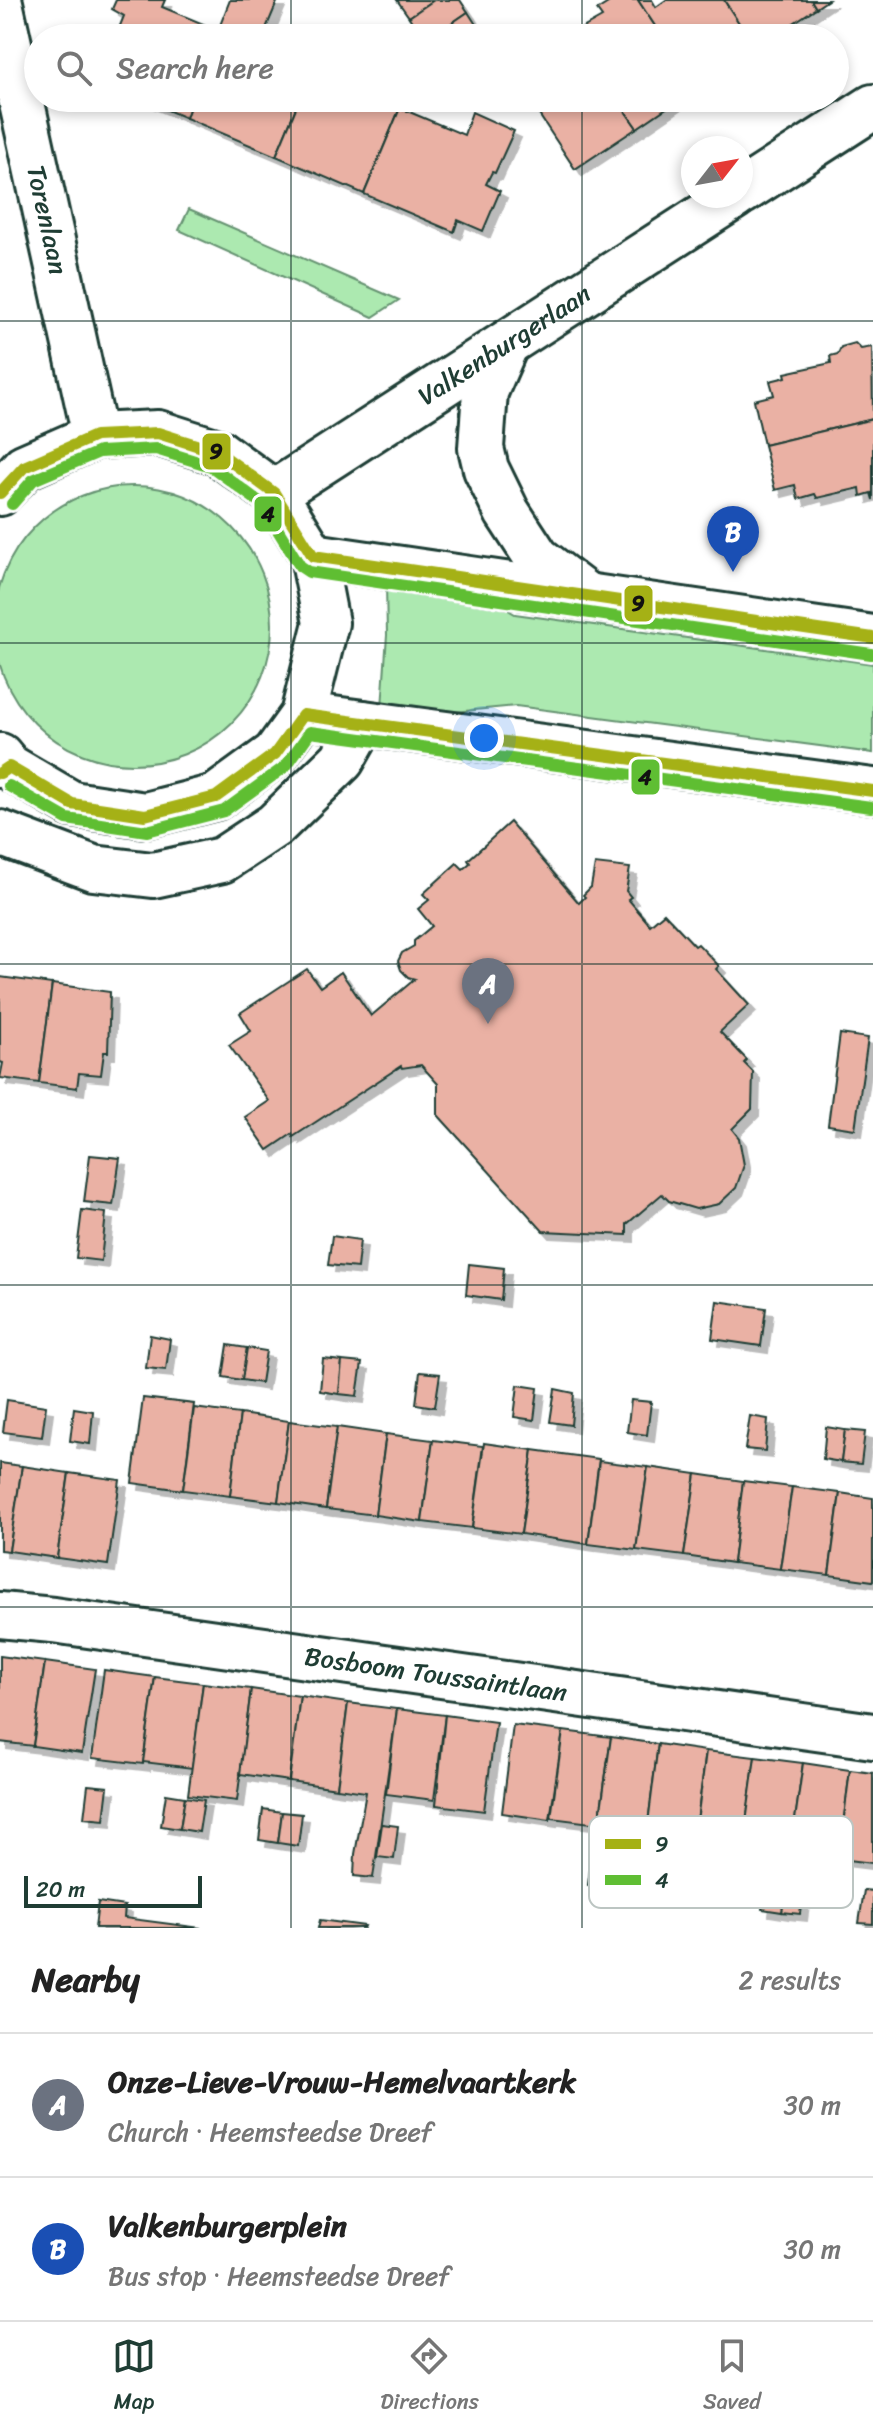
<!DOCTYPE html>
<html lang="en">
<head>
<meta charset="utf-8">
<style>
	:root { --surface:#fff; --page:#f2f2f2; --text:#222; --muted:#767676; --line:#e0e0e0; --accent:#1f3d34 }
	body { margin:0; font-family:Sriracha,sans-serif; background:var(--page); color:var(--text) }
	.compass { position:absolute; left:681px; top:136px; width:72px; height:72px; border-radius:50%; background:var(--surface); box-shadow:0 4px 12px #0003; rotate:59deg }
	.scale { position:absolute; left:24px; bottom:20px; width:178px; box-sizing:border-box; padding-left:8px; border:4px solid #1f3d34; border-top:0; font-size:22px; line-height:28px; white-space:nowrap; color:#1f3d34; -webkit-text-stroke:6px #fff; paint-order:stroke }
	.you { position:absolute; left:484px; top:738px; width:28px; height:28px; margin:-20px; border:6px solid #fff; border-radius:50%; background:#1a73e8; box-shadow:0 0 0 12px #1a73e833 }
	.badge { display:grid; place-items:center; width:52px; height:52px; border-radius:50%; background:var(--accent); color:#fff; font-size:26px; font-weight:700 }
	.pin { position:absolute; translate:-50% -66px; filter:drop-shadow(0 2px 4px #0008) }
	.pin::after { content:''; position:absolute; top:42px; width:28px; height:24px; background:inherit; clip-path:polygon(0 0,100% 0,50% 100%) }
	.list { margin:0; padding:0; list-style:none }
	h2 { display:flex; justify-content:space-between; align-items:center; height:104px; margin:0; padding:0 32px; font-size:34px }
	h2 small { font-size:26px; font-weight:400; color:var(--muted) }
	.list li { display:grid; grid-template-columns:52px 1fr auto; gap:24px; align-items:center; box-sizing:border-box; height:144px; padding:0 32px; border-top:2px solid var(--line) }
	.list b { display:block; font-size:30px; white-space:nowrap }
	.list p { margin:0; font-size:26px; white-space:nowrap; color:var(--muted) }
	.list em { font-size:26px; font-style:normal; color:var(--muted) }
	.icon { flex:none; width:44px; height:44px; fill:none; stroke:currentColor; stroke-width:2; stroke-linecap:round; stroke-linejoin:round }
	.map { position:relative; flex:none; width:873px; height:1928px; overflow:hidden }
	.search { position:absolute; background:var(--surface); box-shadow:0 4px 12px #0003; left:24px; right:24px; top:24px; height:88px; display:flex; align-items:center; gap:20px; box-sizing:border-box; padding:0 28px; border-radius:44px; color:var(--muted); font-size:30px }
	.sheet { height:392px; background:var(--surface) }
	nav { display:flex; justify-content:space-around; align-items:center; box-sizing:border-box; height:112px; border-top:2px solid var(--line); background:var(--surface); font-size:22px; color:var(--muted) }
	nav a { display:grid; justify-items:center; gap:4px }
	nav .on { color:var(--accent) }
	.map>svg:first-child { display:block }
</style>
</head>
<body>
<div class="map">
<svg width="873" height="1928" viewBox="0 0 873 1928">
	<defs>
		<filter id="shadow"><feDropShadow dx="7" dy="7" stdDeviation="0" flood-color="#0004"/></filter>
	</defs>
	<rect width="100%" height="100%" fill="#fff"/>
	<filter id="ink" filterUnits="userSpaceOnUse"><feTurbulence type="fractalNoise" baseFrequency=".0125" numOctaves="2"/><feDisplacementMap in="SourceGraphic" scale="16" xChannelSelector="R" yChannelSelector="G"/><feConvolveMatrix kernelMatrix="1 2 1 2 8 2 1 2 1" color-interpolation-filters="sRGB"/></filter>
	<g filter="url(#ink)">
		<g fill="#ace9b0" stroke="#669372" stroke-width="2">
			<path d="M 189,209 L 399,300 L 373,317 L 179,230 Z"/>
			<circle cx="133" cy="625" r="139"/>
			<path d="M 386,584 L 486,597 L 515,614 L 873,664 L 873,753 L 516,706 L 433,714 L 382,708 L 387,635 Z"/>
		</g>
		<g fill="#eab1a4" stroke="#1f3d34" stroke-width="2" filter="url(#shadow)">
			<path d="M 116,0 L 165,0 L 162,7 L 218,30 L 215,38 L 115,38 L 124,16 L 112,9 Z"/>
			<path d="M 230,0 L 278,0 L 262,38 L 215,38 Z"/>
			<path d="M 397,0 L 434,0 L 409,17 Z"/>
			<path d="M 434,0 L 460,0 L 468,12 L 430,38 L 422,38 L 409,17 Z"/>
			<path d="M 613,0 L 638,0 L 663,38 L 575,38 L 572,34 L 602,17 L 597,10 Z"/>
			<path d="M 638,0 L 652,0 L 656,7 L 666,0 L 724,0 L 749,38 L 663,38 Z"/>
			<path d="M 724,0 L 811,0 L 816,8 L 771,38 L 749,38 Z"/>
			<path d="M 811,0 L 828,0 L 816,8 Z"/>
			<path d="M 468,12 L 484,37 L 482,38 L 430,38 Z"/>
			<path d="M 139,98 L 193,98 L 186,118 Z"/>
			<path d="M 193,98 L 300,98 L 276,156 L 186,118 Z"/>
			<path d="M 300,98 L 376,98 L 400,108 L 364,194 L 276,156 Z"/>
			<path d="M 528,98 L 616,98 L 637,128 L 575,169 Z"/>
			<path d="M 616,98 L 681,98 L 637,128 Z"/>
			<path d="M 400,108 L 464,135 L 472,112 L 514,131 L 495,173 L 492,172 L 486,184 L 500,191 L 483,231 L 458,220 L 454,232 L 364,194 Z"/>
			<path d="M 855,343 L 861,349 L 872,347 L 873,419 L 764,445 L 754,400 L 774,395 L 770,381 L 786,377 L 785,373 L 831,363 L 830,356 L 838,354 L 841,347 Z"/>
			<path d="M 873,419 L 873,500 L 871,493 L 861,496 L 860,488 L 817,498 L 815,494 L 798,499 L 795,485 L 775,490 L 764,445 Z"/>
			<path d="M 510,822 L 579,903 L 585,897 L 583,895 L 591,887 L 595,864 L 630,868 L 626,891 L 631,897 L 628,899 L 650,925 L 664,913 L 695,946 L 698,944 L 719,966 L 716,969 L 749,1005 L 720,1032 L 747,1060 L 744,1063 L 753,1072 L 752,1109 L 732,1129 L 739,1138 L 744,1165 L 736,1188 L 719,1204 L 696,1209 L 669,1201 L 662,1194 L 627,1224 L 627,1235 L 543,1231 L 438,1115 L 438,1084 L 421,1065 L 402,1068 L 401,1066 L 293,1137 L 292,1134 L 268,1150 L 245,1117 L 269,1101 L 229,1045 L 251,1031 L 240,1013 L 307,969 L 320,987 L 341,972 L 371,1016 L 415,979 L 408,977 L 401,970 L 398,961 L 402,953 L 414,946 L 414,941 L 432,926 L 418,909 L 429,900 L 423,894 L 457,863 L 463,869 L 470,863 L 468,860 Z"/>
			<path d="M 0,977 L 52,984 L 39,1083 L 0,1078 L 3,1063 L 0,1062 Z"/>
			<path d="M 52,984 L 110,992 L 108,1052 L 104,1052 L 101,1075 L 79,1073 L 77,1088 L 39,1083 Z"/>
			<path d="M 840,1034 L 868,1038 L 855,1129 L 828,1125 Z"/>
			<path d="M 90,1155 L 120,1158 L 113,1205 L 84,1202 Z"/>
			<path d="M 82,1210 L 106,1213 L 101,1261 L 76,1258 Z"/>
			<path d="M 332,1236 L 360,1240 L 357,1268 L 328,1265 Z"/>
			<path d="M 469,1264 L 504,1268 L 501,1300 L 466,1295 Z"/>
			<path d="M 717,1301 L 766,1308 L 761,1346 L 712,1339 Z"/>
			<path d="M 150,1335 L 170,1339 L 166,1370 L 146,1368 Z"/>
			<path d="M 228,1345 L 247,1348 L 242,1380 L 223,1377 Z"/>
			<path d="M 247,1348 L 266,1351 L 261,1383 L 242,1380 Z"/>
			<path d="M 323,1359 L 342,1361 L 339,1394 L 320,1391 Z"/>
			<path d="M 342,1361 L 362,1363 L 357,1396 L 339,1394 Z"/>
			<path d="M 420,1372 L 440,1374 L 435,1407 L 416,1404 Z"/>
			<path d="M 518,1385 L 538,1388 L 534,1420 L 514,1417 Z"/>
			<path d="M 555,1389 L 574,1393 L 571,1425 L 550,1422 Z"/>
			<path d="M 143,1398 L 194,1404 L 183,1490 L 132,1483 Z"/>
			<path d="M 7,1400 L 46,1406 L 42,1437 L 3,1432 Z"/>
			<path d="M 631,1400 L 651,1402 L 647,1435 L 627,1432 Z"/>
			<path d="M 74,1408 L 93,1411 L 90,1444 L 70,1441 Z"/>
			<path d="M 194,1408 L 240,1414 L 230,1496 L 183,1490 Z"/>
			<path d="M 240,1414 L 289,1421 L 278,1502 L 230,1496 Z"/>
			<path d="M 750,1416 L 768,1419 L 765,1451 L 745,1449 Z"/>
			<path d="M 289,1421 L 337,1427 L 326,1509 L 278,1502 Z"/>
			<path d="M 337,1427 L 386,1434 L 375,1515 L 326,1509 Z"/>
			<path d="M 826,1427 L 845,1430 L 841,1462 L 823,1459 Z"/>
			<path d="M 845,1430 L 865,1432 L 861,1464 L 841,1462 Z"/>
			<path d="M 386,1434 L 433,1440 L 422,1522 L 375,1515 Z"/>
			<path d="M 433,1440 L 483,1446 L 472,1528 L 422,1522 Z"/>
			<path d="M 484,1443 L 533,1450 L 521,1534 L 472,1528 Z"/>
			<path d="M 533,1450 L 599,1459 L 588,1544 L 521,1534 Z"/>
			<path d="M 599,1461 L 648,1467 L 636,1550 L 588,1544 Z"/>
			<path d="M 0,1463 L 22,1466 L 9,1551 L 0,1550 Z"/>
			<path d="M 22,1466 L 69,1473 L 57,1558 L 9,1551 Z"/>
			<path d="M 648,1467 L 696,1474 L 684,1556 L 636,1550 Z"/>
			<path d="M 69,1473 L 120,1480 L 108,1565 L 57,1558 Z"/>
			<path d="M 696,1474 L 743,1481 L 733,1563 L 684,1556 Z"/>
			<path d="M 743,1481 L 792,1487 L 780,1569 L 733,1563 Z"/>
			<path d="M 792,1487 L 840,1493 L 829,1575 L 780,1569 Z"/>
			<path d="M 840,1493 L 873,1498 L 873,1581 L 829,1575 Z"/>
			<path d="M 0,1656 L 45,1662 L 33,1746 L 0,1742 Z"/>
			<path d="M 45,1662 L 95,1669 L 82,1753 L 33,1746 Z"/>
			<path d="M 104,1670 L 155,1677 L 143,1764 L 92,1758 Z"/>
			<path d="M 155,1677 L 203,1683 L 192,1768 L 143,1762 Z"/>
			<path d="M 203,1683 L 251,1689 L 237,1801 L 188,1795 Z"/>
			<path d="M 251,1689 L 300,1696 L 289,1781 L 240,1774 Z"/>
			<path d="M 300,1696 L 348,1703 L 337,1788 L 289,1781 Z"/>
			<path d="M 348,1703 L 397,1709 L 373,1878 L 354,1876 L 355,1854 L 366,1792 L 337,1788 Z"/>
			<path d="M 397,1709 L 445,1715 L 434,1800 L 386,1794 Z"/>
			<path d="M 445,1715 L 496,1722 L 484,1811 L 436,1805 Z"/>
			<path d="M 513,1725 L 563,1731 L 550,1820 L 502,1813 Z"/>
			<path d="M 563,1731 L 611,1737 L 599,1824 L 551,1818 Z"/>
			<path d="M 611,1737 L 658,1744 L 647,1831 L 599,1824 Z"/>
			<path d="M 658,1744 L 706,1751 L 695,1837 L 647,1831 Z"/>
			<path d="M 706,1751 L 755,1757 L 743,1844 L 695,1837 Z"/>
			<path d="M 755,1757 L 803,1763 L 791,1850 L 743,1844 Z"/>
			<path d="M 803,1763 L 850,1770 L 839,1856 L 814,1853 L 809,1884 L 804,1884 L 800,1914 L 782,1912 Z"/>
			<path d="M 850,1770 L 873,1773 L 873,1863 L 840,1859 L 839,1856 Z"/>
			<path d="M 88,1785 L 108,1787 L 104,1820 L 84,1818 Z"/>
			<path d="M 166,1794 L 185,1797 L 180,1829 L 161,1826 Z"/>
			<path d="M 185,1797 L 204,1800 L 199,1832 L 180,1829 Z"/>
			<path d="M 263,1809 L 282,1812 L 278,1843 L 259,1840 Z"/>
			<path d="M 282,1812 L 302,1814 L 298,1846 L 278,1843 Z"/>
			<path d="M 382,1824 L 398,1826 L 394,1859 L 377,1857 Z"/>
			<path d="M 592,1853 L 611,1856 L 607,1888 L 588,1885 Z"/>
			<path d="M 766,1877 L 786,1880 L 782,1912 L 762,1909 Z"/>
			<path d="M 864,1890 L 873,1891 L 873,1924 L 859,1923 Z"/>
			<path d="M 98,1902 L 125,1906 L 124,1918 L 201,1928 L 95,1928 Z"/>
			<path d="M 320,1920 L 365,1926 L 364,1928 L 318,1928 Z"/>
		</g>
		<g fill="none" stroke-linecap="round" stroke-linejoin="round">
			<defs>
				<g id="street">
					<path id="s1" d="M 0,3 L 95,436"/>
					<path d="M 0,833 L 93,868 L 153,875 L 222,860 L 275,825 L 342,760 L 363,723"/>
					<path id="s2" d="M 0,1615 L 53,1620 L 873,1736"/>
				</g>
				<g id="secondary">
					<path d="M 741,192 L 873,107"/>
					<path d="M 506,344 L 485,392 L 481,448 L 486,469 L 507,512 L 537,558 L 584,594"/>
					<path d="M 0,493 L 24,467 L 95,436 L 158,433 L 218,452 L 274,493 L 313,556 L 326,623 L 303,715 L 275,754 L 216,797 L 145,815 L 72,804 L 9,767 L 0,756"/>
					<path id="s3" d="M 274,493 L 735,196"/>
					<path d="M 313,556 L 873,638"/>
					<path d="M 303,715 L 873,791"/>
				</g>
			</defs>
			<use href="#street" stroke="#1f3d34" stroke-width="50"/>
			<use href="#secondary" stroke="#1f3d34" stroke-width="50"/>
			<use href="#street" stroke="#fff" stroke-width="44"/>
			<use href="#secondary" stroke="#fff" stroke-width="44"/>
			<defs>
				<g id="bus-1">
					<path d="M 0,493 L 24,467 L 95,436 L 158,433 L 218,452 L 274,493 L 313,556 L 873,638"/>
					<path d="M 0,773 L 9,767 L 72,804 L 145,815 L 216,797 L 275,754 L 303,715 L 873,791"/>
				</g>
				<g id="bus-2">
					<path d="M 12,504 L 33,480 L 99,452 L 156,449 L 211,466 L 262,504 L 300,566 L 309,572 L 871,654"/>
					<path d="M 9,786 L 67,819 L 147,831 L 224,811 L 286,766 L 310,732 L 871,807"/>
				</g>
			</defs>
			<use href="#bus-1" stroke="#fff" stroke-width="18"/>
			<use href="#bus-2" stroke="#fff" stroke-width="18"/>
			<use href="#bus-1" stroke="#a5b115" stroke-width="12"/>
			<use href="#bus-2" stroke="#5fbe33" stroke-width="12"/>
		</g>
	</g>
	<path fill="none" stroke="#1f3d34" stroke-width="2" stroke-opacity="0.55" d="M 291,0 L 291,38M 582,0 L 582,38M 291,98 L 291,1928M 582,98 L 582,1928M 0,321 L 873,321M 0,643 L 873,643M 0,964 L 873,964M 0,1285 L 873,1285M 0,1607 L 873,1607"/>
	<g text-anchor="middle" stroke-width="8" stroke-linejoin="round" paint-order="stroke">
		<g font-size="26" fill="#1f3d34" stroke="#fff">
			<text dy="9" stroke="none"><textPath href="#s1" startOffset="222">Torenlaan</textPath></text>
			<text dy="9" stroke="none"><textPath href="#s3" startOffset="274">Valkenburgerlaan</textPath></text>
			<text dy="9" stroke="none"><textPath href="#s2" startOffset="440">Bosboom Toussaintlaan</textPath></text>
		</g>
	</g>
	<rect x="589" y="1816" width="264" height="92" rx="12" fill="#fff" stroke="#bcc5c2" stroke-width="2"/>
	<rect x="605" y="1839" width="36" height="10" fill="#a5b115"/>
	<rect x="605" y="1875" width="36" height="10" fill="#5fbe33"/>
	<g font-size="22" fill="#1f3d34">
		<text x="655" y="1852">9</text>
		<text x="655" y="1888">4</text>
	</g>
	<g stroke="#fff" stroke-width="3">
		<rect x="201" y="432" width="31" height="39" rx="8" fill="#a5b115"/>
		<rect x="253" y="495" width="30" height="38" rx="8" fill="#5fbe33"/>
		<rect x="623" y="584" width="31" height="39" rx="8" fill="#a5b115"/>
		<rect x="630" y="758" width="31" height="38" rx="8" fill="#5fbe33"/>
	</g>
	<g font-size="22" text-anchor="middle" font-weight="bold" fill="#111">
		<text x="216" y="459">9</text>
		<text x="268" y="522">4</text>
		<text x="638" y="611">9</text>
		<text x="645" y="785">4</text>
	</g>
</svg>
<svg class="compass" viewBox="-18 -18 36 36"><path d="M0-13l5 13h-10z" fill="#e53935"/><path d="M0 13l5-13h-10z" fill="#767676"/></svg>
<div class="scale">20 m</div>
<div class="you"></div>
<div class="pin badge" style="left:488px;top:1024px;background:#6b7280">A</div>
<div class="pin badge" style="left:733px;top:572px;background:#1a4fb4">B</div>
<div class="search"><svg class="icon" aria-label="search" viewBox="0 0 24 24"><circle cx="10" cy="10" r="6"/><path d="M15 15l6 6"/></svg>Search here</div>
</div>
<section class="sheet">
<h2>Nearby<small>2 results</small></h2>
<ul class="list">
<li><span class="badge" style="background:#6b7280">A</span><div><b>Onze-Lieve-Vrouw-Hemelvaartkerk</b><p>Church · Heemsteedse Dreef</p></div><em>30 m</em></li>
<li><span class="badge" style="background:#1a4fb4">B</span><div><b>Valkenburgerplein</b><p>Bus stop · Heemsteedse Dreef</p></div><em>30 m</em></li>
</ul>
</section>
<nav>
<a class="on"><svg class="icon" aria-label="map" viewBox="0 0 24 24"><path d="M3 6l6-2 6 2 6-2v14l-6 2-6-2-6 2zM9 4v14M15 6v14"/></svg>Map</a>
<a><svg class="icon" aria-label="directions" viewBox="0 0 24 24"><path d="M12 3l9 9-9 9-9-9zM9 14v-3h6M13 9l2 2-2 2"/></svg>Directions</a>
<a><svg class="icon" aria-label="saved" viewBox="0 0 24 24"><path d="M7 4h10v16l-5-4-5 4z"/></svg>Saved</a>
</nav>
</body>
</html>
